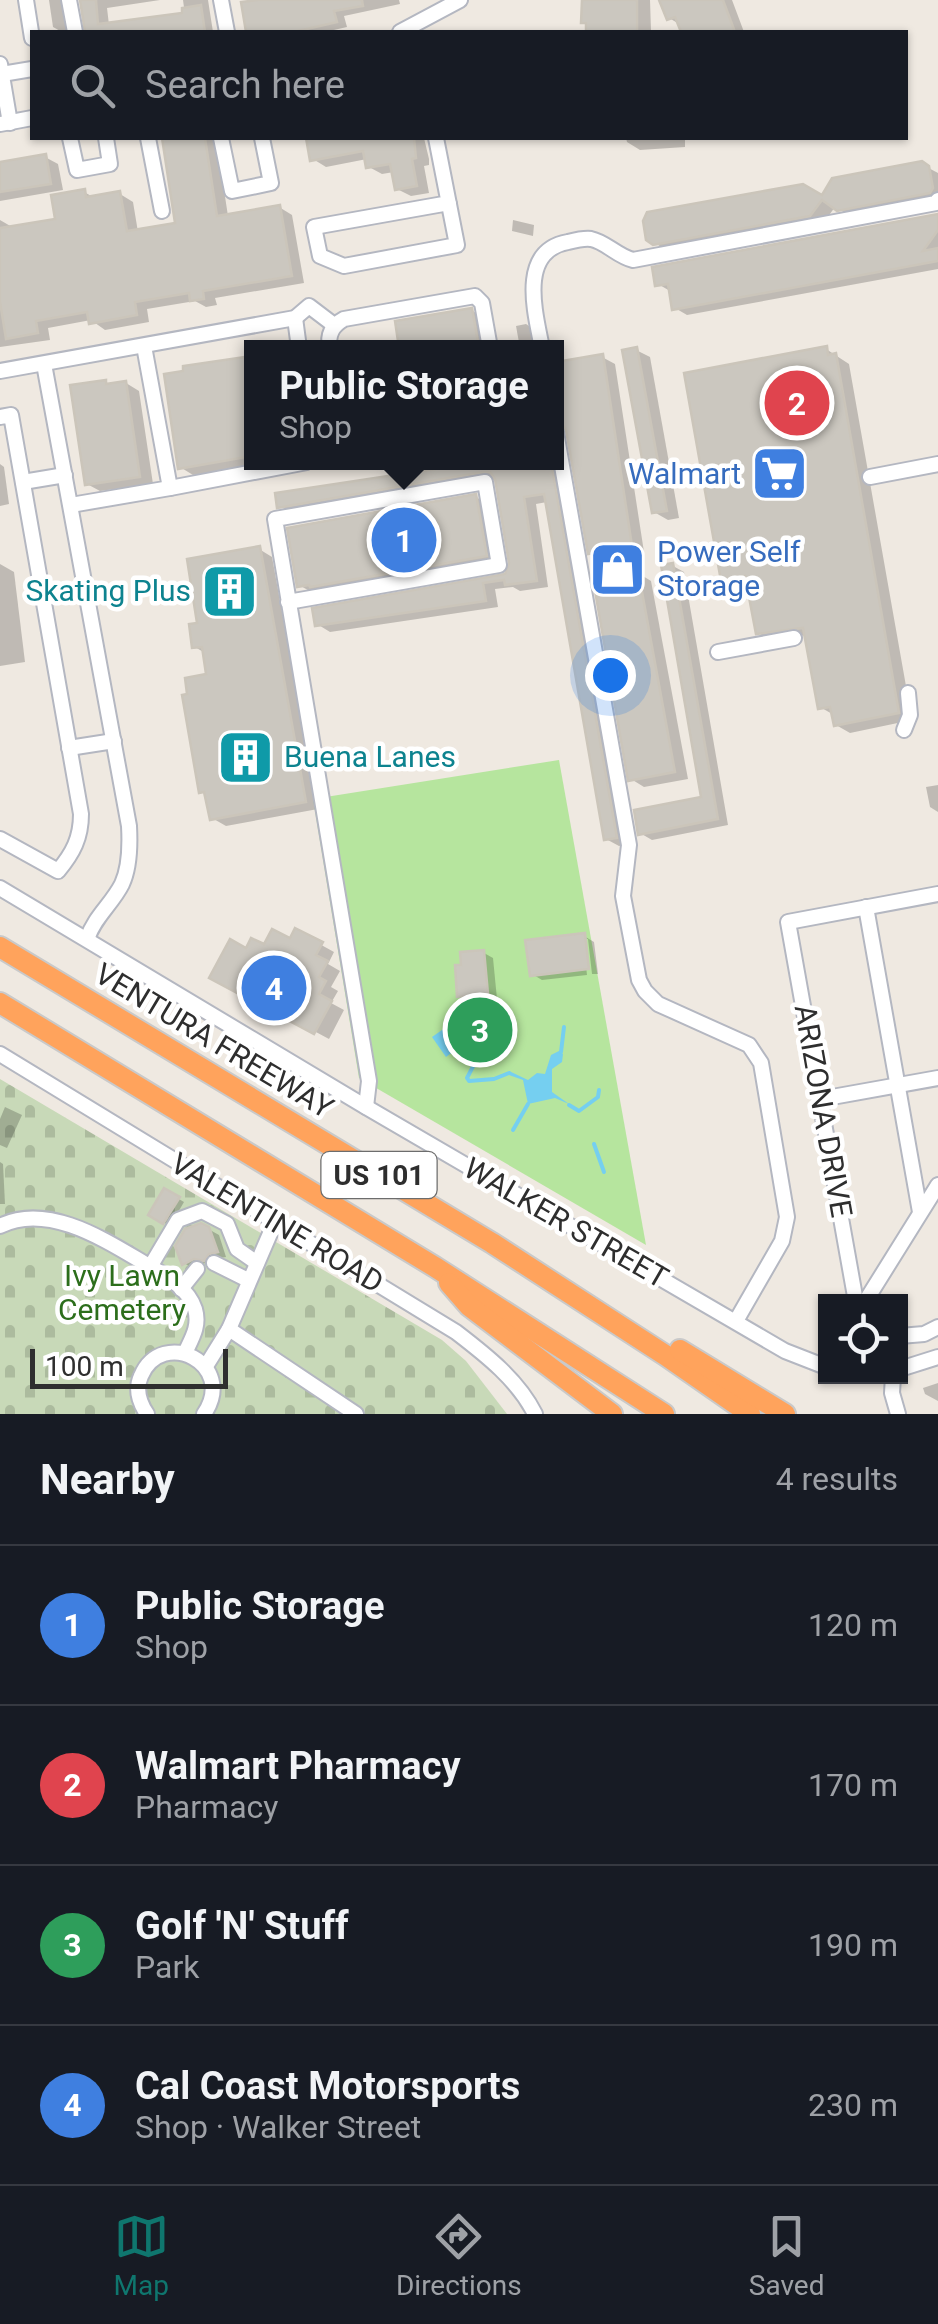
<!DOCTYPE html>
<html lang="en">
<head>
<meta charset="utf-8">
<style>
	:root { --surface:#171b24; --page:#242831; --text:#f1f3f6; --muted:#9ea1a6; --line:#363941; --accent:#0f766e }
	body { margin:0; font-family:Roboto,sans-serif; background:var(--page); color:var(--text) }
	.controls { position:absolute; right:30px; bottom:30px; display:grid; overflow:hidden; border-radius:0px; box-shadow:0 2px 8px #0004 }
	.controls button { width:90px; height:90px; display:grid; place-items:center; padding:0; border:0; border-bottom:2px solid var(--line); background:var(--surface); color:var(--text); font:50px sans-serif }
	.scale { position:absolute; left:30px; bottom:25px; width:198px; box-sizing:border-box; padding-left:10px; border:5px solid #2e2e2e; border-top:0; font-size:28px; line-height:35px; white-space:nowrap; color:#2e2e2e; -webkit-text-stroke:8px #fff; paint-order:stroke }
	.you { position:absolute; left:610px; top:675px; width:35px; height:35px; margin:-25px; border:8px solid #fff; border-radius:50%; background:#1a73e8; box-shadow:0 0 0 15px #1a73e833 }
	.badge { display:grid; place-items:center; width:65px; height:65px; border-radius:50%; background:var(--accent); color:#fff; font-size:32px; font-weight:700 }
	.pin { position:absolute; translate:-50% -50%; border:5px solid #fff; box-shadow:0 2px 10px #0006 }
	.popup { position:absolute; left:244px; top:340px; width:320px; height:130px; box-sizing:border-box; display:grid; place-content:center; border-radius:0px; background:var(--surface); filter:drop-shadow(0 2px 8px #0005); font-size:32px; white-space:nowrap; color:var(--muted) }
	.popup b { font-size:38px; color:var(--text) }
	.popup::after { content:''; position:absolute; left:50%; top:100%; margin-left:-20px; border:20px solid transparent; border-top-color:var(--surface) }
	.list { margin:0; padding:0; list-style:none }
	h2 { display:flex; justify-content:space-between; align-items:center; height:130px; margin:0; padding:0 40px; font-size:42px }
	h2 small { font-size:32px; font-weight:400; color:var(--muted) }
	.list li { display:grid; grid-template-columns:65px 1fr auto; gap:30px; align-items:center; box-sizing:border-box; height:160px; padding:0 40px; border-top:2px solid var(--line) }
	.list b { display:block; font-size:38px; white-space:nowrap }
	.list p { margin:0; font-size:32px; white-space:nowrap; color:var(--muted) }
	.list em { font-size:32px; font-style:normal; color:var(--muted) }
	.icon { flex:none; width:55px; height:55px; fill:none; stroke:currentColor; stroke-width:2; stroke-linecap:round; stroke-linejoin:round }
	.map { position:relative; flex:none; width:938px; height:1414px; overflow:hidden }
	.search { position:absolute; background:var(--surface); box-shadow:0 2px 8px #0004; left:30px; right:30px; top:30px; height:110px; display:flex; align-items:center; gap:25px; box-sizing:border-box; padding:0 35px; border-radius:0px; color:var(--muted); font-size:38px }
	.sheet { height:770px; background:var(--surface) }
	nav { display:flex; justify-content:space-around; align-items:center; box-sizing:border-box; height:140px; border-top:2px solid var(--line); background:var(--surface); font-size:28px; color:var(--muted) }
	nav a { display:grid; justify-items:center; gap:5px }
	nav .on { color:var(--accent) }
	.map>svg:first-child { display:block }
</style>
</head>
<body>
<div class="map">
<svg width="938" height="1414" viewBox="0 0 938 1414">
	<defs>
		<pattern id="cemetery-stones" width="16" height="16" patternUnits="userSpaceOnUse" patternTransform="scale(2.5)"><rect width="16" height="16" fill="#c8d9b8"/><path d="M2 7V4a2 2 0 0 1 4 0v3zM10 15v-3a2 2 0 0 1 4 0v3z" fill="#acbb9e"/></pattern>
	</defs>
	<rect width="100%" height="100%" fill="#efe9e1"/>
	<path fill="url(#cemetery-stones)" d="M 0,1079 L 442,1340 L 466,1361 L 507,1414 L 0,1414 Z"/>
	<path fill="#b6e59e" d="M 559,760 L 646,1245 L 359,1078 L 313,799 Z"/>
	<g fill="#75cff0">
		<path d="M 472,1009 L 485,1027 L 446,1057 L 432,1037 Z"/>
		<path d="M 559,1051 L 563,1054 L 562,1062 L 552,1069 L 552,1092 L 569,1104 L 555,1098 L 528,1104 L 523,1080 L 509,1075 L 509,1071 L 528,1080 L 537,1073 L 545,1074 L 551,1055 Z"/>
	</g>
	<g fill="#0003">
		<path d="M 49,0 L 75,0 L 74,32 L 62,32 L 53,27 Z"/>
		<path d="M 82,0 L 160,0 L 107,8 L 109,25 L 185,15 L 183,0 L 208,0 L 213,32 L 87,32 Z"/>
		<path d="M 277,0 L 399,0 L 400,4 L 344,16 L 347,27 L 325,32 L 248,32 L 244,4 Z"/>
		<path d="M 584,0 L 650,0 L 651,32 L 588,32 Z"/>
		<path d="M 662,0 L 732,0 L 744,32 L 684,32 L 681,25 L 669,18 Z"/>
		<path d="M 165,138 L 216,138 L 228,216 L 279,207 L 292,215 L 304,283 L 215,298 L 217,305 L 206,307 L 195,301 L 147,309 L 149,322 L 105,330 L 91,320 L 48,328 L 50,340 L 0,347 L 0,220 L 12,227 L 58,221 L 84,192 L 95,198 L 120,194 L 133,202 L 138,232 L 177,225 Z"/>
		<path d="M 308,138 L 424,138 L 429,159 L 429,165 L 424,166 L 429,193 L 411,196 L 397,189 L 394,172 L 382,174 L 369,167 L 367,159 L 326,167 L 313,159 Z"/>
		<path d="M 626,138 L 715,138 L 685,140 L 685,147 L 640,150 L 627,142 Z"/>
		<path d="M 45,157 L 58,164 L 63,190 L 0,201 L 0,165 Z"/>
		<path d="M 921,164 L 938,173 L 938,201 L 852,217 L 835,207 L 824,222 L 669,252 L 655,243 L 823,198 Z"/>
		<path d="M 938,217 L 938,269 L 687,315 L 675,308 L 670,291 L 658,284 Z"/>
		<path d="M 513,220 L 534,225 L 533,236 L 512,231 Z"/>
		<path d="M 471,310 L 484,318 L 491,348 L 402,348 Z"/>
		<path d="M 526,324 L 538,332 L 542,348 L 520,348 L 516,326 Z"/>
		<path d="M 826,349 L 849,364 L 912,720 L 850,733 L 836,725 L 834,715 L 820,707 L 807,635 L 771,640 L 758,633 L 749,584 L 737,587 L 724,579 Z"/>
		<path d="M 636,350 L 650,357 L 679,518 L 668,520 L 654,512 Z"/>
		<path d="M 602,357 L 615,364 L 644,552 L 603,559 L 591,552 L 568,427 L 559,435 L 629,844 L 619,846 L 606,839 L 547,502 L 536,504 L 548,587 L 520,591 L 513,587 L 495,589 L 498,607 L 330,632 L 317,624 L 507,576 L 512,564 L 498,479 L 292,514 L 280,506 L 497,462 L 556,462 L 556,365 Z"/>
		<path d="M 252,359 L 252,462 L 270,462 L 193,475 L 180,467 Z"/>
		<path d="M 105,382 L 112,386 L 126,383 L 139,391 L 153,484 L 100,491 L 87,484 Z"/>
		<path d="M 0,464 L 4,467 L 9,504 L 0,506 Z"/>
		<path d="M 476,497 L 489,505 L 499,563 L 313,593 L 299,585 Z"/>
		<path d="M 259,549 L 272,557 L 318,809 L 226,826 L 212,818 L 208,795 L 201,791 L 209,676 L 205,653 L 195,647 L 199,625 Z"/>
		<path d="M 0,564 L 14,572 L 25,662 L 0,666 Z"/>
		<path d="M 673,566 L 684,572 L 728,825 L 652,840 L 640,833 L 704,799 Z"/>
		<path d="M 638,573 L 651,581 L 688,779 L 644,787 L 631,779 Z"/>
		<path d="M 938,785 L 938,812 L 930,807 L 926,787 Z"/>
		<path d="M 296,931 L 334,952 L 328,964 L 340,971 L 331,987 L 338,991 L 331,1003 L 344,1010 L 329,1039 L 213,977 L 247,951 L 291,941 Z"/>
		<path d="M 584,936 L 594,942 L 598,974 L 592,974 L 588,939 L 583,939 L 587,975 L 542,980 L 532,974 Z"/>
		<path d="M 484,953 L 493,958 L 497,999 L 469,1001 L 460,996 Z"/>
		<path d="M 5,1107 L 22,1115 L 7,1148 L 0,1145 L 0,1119 Z"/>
		<path d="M 0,1162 L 3,1164 L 5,1204 L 0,1204 Z"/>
		<path d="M 165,1191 L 184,1202 L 170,1226 L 151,1215 Z"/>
		<path d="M 201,1225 L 219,1235 L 226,1257 L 219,1258 L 214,1265 L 205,1263 L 194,1269 L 184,1263 Z"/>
		<path d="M 938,1383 L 938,1401 L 925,1394 L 923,1388 Z"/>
	</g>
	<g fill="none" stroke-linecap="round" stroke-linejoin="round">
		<g stroke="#75cff0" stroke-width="4">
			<path d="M 491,1046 L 479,1055 L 467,1078 L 469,1081 L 494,1079 L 509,1073"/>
			<path d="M 561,1052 L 564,1027"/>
			<path d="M 569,1105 L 579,1111 L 598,1097 L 599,1090"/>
			<path d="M 513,1130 L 528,1104"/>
			<path d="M 594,1144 L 604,1172"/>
		</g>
	</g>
	<g fill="#cbc7bf" stroke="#cbc5ba" stroke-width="2.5">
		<path d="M 80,0 L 96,0 L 98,24 L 182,13 L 182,8 L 201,5 L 205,32 L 85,32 Z"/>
		<path d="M 258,0 L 362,0 L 363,6 L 334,11 L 337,22 L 294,32 L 246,32 L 241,2 Z"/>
		<path d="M 582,0 L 637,0 L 637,32 L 586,32 L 586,23 L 581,23 Z"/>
		<path d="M 659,0 L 723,0 L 735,32 L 681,32 L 675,17 L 667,20 Z"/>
		<path d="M 162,138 L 205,138 L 217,216 L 280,205 L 292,276 L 203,291 L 204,299 L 190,301 L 189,293 L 135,302 L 137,315 L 89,324 L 87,312 L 36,321 L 38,333 L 6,339 L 0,302 L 0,228 L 55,219 L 51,195 L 85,189 L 86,197 L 120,191 L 127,231 L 175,223 Z"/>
		<path d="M 306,138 L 414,138 L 416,158 L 412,159 L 417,186 L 395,190 L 390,164 L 366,168 L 363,151 L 310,161 Z"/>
		<path d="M 46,154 L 51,184 L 0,192 L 0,162 Z"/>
		<path d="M 922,161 L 929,166 L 933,188 L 930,193 L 837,211 L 822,200 L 810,216 L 653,245 L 646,240 L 643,221 L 647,212 L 803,184 L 822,195 L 832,178 Z"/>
		<path d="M 938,214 L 938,230 L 923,251 L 938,248 L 938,261 L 672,310 L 668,284 L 655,286 L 652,267 Z"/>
		<path d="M 472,308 L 479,348 L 399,348 L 395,321 Z"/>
		<path d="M 827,346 L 828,355 L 836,353 L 899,713 L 834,726 L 830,707 L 818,709 L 803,628 L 756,634 L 745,576 L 721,581 L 684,373 Z"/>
		<path d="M 637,347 L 667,511 L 652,513 L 622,350 Z"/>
		<path d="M 603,354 L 632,546 L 588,554 L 566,430 L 561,423 L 556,362 Z"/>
		<path d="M 252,356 L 252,456 L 178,469 L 164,374 L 183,371 L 183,366 Z"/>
		<path d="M 106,380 L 106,384 L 126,381 L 140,477 L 85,485 L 70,385 Z"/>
		<path d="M 481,462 L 551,462 L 617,838 L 604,840 L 544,494 L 524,497 L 537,581 L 505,585 L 504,580 L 483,583 L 486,601 L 315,626 L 312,608 L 505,574 L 509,563 L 495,479 L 490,472 L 483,472 L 277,508 L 275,493 Z"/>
		<path d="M 476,494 L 487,556 L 310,587 L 309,585 L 297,587 L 287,528 Z"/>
		<path d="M 260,546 L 306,802 L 210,820 L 204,792 L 199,793 L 182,695 L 187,694 L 185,678 L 206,674 L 202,647 L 192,648 L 189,624 L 197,623 L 187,559 Z"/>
		<path d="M 673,563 L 718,819 L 638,835 L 634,810 L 701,797 L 661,565 Z"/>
		<path d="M 638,570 L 675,772 L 628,781 L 593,579 Z"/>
		<path d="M 295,928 L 323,942 L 316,955 L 328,961 L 319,977 L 326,981 L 319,994 L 332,1001 L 314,1034 L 209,978 L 230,939 L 246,948 L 251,938 L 264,944 L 272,929 L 290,938 Z"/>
		<path d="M 585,933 L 589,969 L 530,976 L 525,940 Z"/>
		<path d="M 484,950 L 488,994 L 457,997 L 455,965 L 461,965 L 460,952 Z"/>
		<path d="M 164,1188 L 180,1197 L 163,1224 L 148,1215 Z"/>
		<path d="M 201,1223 L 209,1227 L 218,1252 L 209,1254 L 204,1261 L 194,1259 L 182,1265 L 175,1246 L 185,1229 Z"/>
	</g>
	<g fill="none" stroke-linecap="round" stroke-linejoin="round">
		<defs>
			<g id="minor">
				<path d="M 26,0 L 32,38"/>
				<path d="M 69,0 L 75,32"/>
				<path d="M 221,0 L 227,32"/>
				<path d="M 400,32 L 460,0"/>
				<path d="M 0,64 L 10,123"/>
				<path d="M 2,74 L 32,69"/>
				<path d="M 0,124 L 32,118"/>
				<path d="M 70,138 L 77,170 L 110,164 L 106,138"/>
				<path d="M 148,138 L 162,211"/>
				<path d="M 221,138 L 232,191 L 271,183 L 262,138"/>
				<path d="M 436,138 L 457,245 L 344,266 L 320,256 L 314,227 L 449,203"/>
				<path d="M 295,318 L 299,348"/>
				<path d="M 330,348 C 327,334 333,325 344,319 L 475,296 L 482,303 L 490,348"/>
				<path d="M 542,348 C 535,312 518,251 568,242 C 576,240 584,238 591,239 C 606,242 617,256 633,260 L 936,203 L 938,200"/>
				<path d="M 44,364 L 129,826 C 130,844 130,867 122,884 C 112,904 95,916 87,939"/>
				<path d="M 0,371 L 295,318 L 309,306 L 334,325"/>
				<path d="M 0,417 L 11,415 L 81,814 C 81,838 73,853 58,871 L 0,839"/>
				<path d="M 556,432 L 629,845 L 623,896 L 639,980 L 645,991 L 658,1004 L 749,1045 L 761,1063 L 787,1217 L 782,1241 L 736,1321"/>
				<path d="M 870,477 L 938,464"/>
				<path d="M 23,482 L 65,475"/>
				<path d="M 170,488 L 307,462"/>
				<path d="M 71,505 L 170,488 L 144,346"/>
				<path d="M 288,602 L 499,565 L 485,482 L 275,519 L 369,1081 L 366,1107"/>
				<path d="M 718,652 L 794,638"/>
				<path d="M 904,730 L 910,715 L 908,693"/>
				<path d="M 69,748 L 114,741"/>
				<path d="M 0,888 L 366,1107 L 785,1351 L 826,1367"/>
				<path d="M 866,907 L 920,1212"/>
				<path d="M 0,1054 L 456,1332 C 486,1355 518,1380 535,1414"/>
				<path d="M 821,1099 L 938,1078"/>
				<path d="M 0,1226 C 47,1202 105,1240 144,1263 C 163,1274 188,1287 195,1309 C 200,1326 192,1338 185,1353"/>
				<path d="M 214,1263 L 248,1280"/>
				<path d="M 150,1267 L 178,1220 L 202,1211 L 227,1224 L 237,1249 L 257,1263"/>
				<path d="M 181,1289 L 197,1269"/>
				<path d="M 856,1302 L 788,922 L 938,894"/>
				<path d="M 865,1302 L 938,1185"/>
				<path d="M 229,1329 L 356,1414"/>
				<path d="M 900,1336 L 924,1334 L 938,1327"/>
				<path d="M 206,1366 L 229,1329 L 275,1222"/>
				<path d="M 900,1369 L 938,1357"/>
				<path d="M 893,1376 L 892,1393 L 898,1414"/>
				<path d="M 147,1414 C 139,1402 135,1389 141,1376 C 162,1326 238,1364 204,1414"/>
			</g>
			<g id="highway">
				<path d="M 0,947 L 492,1243 L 665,1355 L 750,1414"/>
				<path d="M 0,1003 L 435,1267 L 664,1414"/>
				<path d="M 449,1283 L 469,1306 L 612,1414"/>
				<path d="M 680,1350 L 785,1414"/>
			</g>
		</defs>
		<use href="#minor" stroke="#b4b7c1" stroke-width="18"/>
		<use href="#highway" stroke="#c9c9c9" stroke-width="24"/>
		<use href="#minor" stroke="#fff" stroke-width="14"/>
		<use href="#highway" stroke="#ffa35c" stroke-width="20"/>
	</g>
	<defs>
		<symbol id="supermarket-square" viewBox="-11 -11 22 22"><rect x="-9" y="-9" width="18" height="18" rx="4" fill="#3f7fe0" stroke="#fff"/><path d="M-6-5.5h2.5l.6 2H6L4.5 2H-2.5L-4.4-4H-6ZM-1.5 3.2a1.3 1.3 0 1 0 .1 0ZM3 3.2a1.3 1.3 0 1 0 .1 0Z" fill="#fff"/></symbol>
		<symbol id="shop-square" viewBox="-11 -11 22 22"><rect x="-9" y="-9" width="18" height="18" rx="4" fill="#3f7fe0" stroke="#fff"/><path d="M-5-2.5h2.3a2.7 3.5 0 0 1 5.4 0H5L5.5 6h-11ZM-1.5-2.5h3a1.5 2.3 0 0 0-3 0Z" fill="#fff"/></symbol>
		<symbol id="building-square" viewBox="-11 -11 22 22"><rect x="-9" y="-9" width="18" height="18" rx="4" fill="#0f9aa8" stroke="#fff"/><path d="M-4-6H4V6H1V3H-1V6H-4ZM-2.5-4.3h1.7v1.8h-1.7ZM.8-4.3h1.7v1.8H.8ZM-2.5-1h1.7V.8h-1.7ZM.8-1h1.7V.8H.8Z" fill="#fff"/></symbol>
	</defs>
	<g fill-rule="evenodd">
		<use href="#supermarket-square" x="748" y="442" width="63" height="63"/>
		<use href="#shop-square" x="586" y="538" width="63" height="63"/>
		<use href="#building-square" x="198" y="560" width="63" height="63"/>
		<use href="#building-square" x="214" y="726" width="63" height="63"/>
	</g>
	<g text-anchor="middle" stroke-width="9" stroke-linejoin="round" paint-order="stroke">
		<rect fill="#fff" stroke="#6d6d6d" stroke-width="2.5" x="321.5" y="1152" width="115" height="46" rx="8"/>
		<g font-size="28" font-weight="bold" fill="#2e2e2e">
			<text x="379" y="1185">US 101</text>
		</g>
		<g font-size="30" fill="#366cbe" stroke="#fff" text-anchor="end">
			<text x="741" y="484">Walmart</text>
			<text x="657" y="562" text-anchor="start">Power Self<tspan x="657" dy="34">Storage</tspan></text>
		</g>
		<g font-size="30" fill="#0d838f" stroke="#fff" text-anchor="end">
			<text x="191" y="601">Skating Plus</text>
			<text x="284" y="767" text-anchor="start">Buena Lanes</text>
		</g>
		<g font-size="30" fill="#2e2e2e" stroke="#fff">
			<text transform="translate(214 1041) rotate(31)" y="10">VENTURA FREEWAY</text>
			<text transform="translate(823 1111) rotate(80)" y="10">ARIZONA DRIVE</text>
			<text transform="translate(277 1223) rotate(31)" y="10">VALENTINE ROAD</text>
			<text transform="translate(566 1223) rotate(30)" y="10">WALKER STREET</text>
		</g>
		<g font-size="30" fill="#2c6e1b" stroke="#fff">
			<text x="122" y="1286">Ivy Lawn<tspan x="122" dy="34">Cemetery</tspan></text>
		</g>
	</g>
</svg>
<div class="controls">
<button><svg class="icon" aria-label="locate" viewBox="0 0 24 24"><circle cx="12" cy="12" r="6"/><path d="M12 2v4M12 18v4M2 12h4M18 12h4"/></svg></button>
</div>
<div class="scale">100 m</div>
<div class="you"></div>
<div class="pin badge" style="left:404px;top:540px;background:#3f7fe0">1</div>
<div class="popup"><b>Public Storage</b>Shop</div>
<div class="pin badge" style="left:797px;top:403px;background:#e0444e">2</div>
<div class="pin badge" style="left:480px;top:1030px;background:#2e9e5b">3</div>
<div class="pin badge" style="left:274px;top:988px;background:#3f7fe0">4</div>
<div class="search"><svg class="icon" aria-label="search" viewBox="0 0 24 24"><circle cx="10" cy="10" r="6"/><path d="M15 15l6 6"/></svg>Search here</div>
</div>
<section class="sheet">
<h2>Nearby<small>4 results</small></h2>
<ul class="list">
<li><span class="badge" style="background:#3f7fe0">1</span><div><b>Public Storage</b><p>Shop</p></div><em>120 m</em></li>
<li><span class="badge" style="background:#e0444e">2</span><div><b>Walmart Pharmacy</b><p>Pharmacy</p></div><em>170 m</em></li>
<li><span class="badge" style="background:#2e9e5b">3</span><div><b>Golf 'N' Stuff</b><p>Park</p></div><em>190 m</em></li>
<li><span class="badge" style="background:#3f7fe0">4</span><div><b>Cal Coast Motorsports</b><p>Shop · Walker Street</p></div><em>230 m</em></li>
</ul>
</section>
<nav>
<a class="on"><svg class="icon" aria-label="map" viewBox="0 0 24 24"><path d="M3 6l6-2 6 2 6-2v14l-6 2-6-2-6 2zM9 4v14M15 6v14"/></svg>Map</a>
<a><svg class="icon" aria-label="directions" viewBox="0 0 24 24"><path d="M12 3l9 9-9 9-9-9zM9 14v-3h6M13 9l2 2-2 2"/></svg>Directions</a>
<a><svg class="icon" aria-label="saved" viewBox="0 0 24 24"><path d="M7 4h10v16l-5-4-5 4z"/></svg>Saved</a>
</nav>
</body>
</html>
